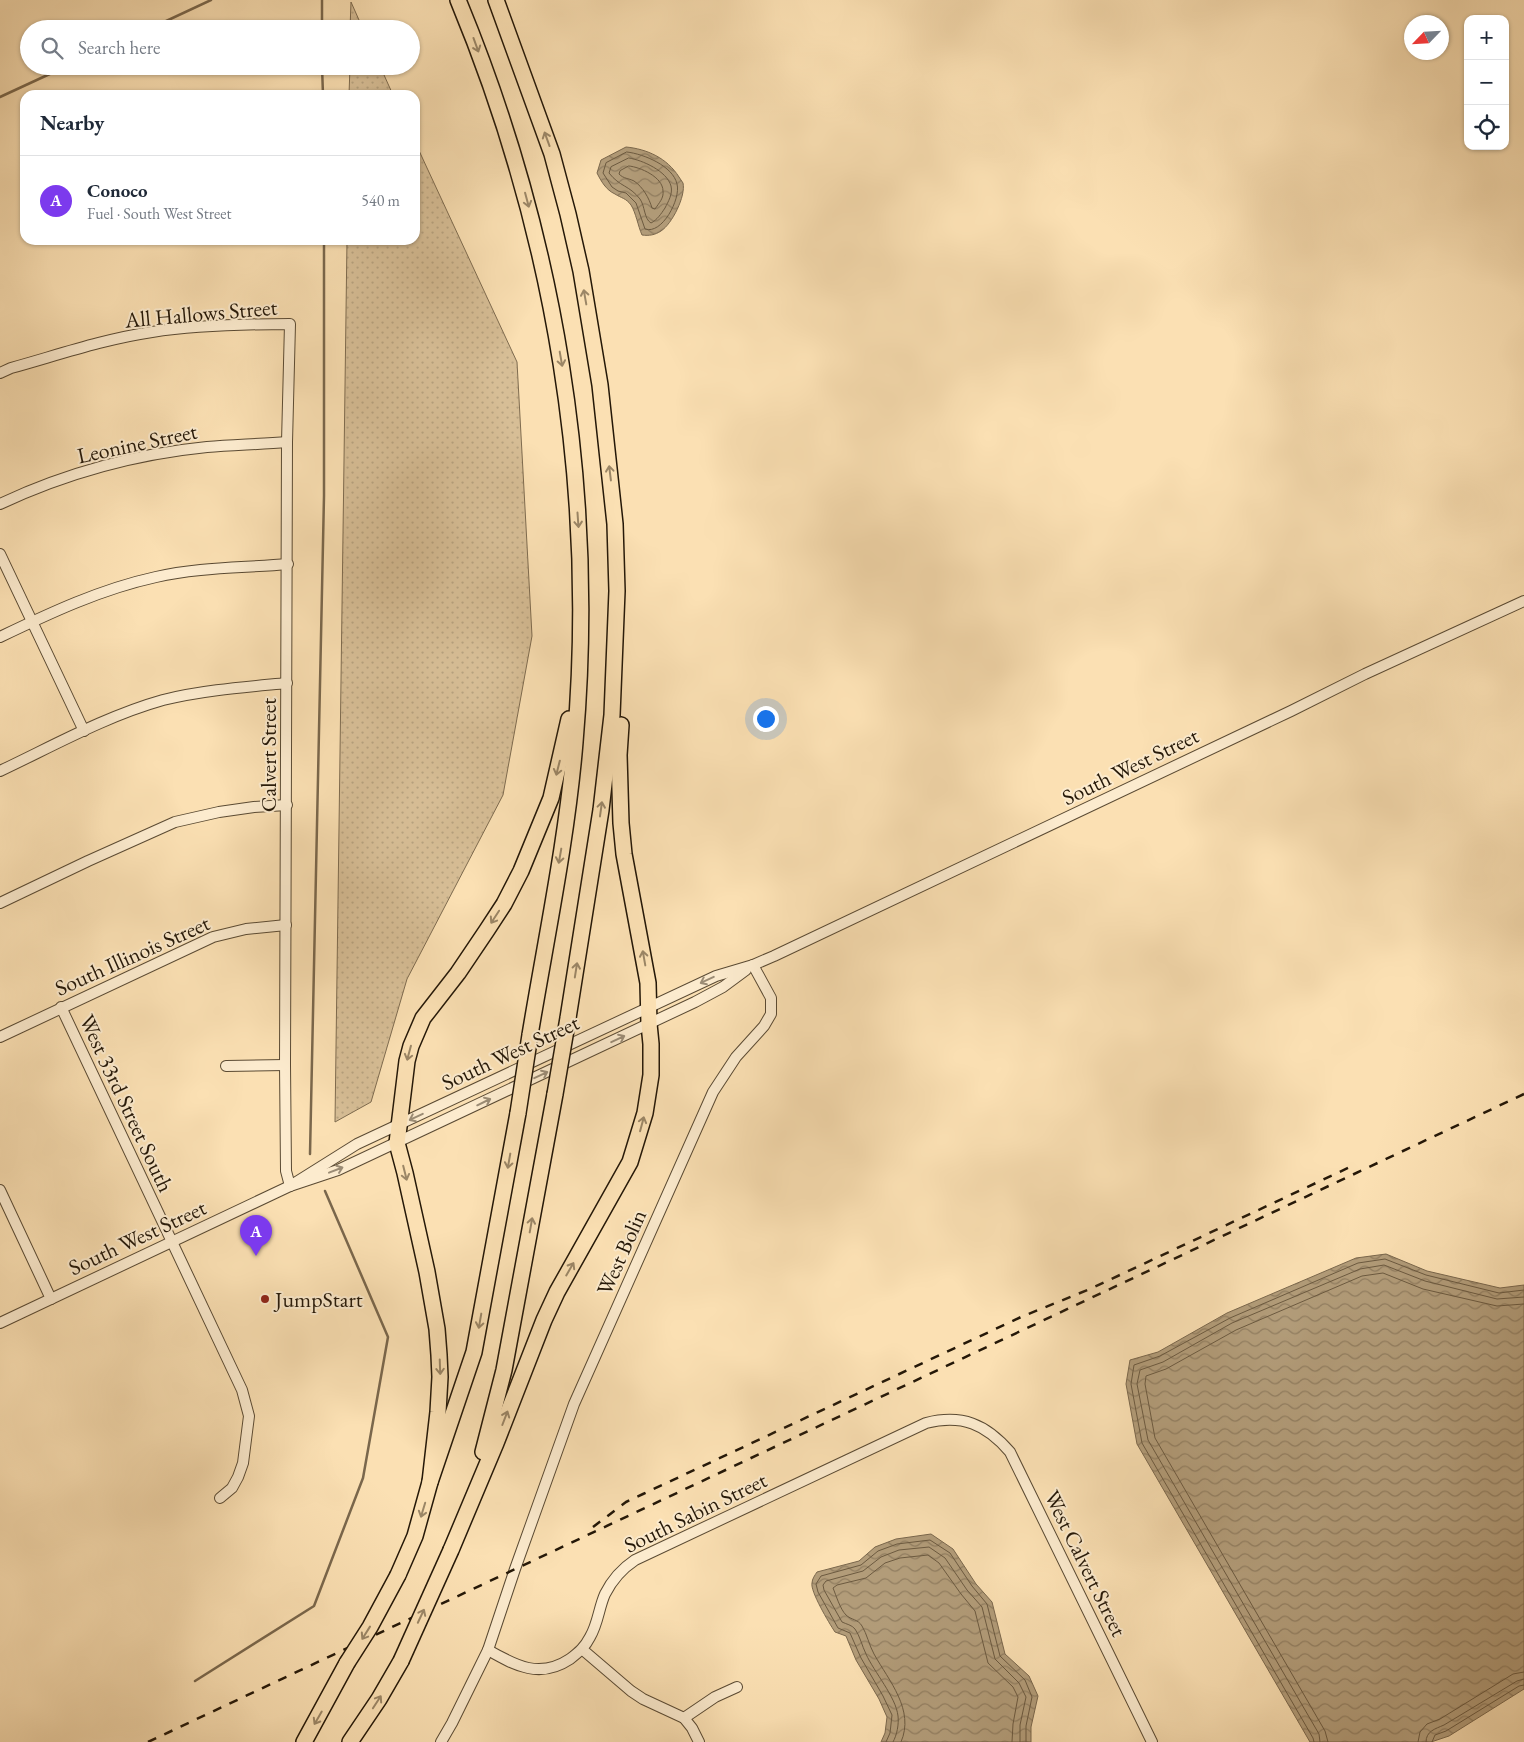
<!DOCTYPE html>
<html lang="en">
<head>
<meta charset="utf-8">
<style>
	:root { --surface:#fff; --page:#f2f2f3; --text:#1f2937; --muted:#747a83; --line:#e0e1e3; --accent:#7c3aed }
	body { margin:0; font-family:"EB Garamond",serif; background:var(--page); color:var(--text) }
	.controls { position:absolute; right:15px; top:15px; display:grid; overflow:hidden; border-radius:10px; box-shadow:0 1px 4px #0004 }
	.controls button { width:45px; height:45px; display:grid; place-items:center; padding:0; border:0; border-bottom:1px solid var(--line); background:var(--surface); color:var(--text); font:25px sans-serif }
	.compass { position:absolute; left:1404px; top:15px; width:45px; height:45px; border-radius:50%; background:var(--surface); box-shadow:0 1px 4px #0004; rotate:245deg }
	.you { position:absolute; left:765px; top:718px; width:18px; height:18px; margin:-12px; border:4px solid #fff; border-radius:50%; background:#1a73e8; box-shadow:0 0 0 8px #1a73e833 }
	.badge { display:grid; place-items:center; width:32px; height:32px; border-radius:50%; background:var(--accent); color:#fff; font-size:16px; font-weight:700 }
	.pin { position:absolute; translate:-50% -41px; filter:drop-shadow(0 1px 2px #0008) }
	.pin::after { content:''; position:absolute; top:26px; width:18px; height:15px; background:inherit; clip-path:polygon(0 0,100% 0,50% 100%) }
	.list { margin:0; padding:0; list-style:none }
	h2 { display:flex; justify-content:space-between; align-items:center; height:65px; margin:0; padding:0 20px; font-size:21px }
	h2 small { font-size:16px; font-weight:400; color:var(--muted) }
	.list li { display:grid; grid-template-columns:32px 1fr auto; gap:15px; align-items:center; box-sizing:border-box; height:90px; padding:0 20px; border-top:1px solid var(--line) }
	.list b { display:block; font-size:19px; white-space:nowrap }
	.list p { margin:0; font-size:16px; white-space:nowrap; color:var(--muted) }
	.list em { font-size:16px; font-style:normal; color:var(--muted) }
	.icon { flex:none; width:28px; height:28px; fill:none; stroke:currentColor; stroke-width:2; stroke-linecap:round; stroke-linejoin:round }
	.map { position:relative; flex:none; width:1524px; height:1742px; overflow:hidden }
	.search { position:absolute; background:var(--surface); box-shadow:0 1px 4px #0004; left:20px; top:20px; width:400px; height:55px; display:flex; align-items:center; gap:12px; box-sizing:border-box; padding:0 18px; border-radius:28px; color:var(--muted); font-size:19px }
	.panel { position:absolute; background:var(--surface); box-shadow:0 1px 4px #0004; left:20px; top:90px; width:400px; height:155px; border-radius:15px }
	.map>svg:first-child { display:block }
</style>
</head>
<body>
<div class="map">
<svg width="1524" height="1742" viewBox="0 0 1524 1742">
	<defs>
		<pattern id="grass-dots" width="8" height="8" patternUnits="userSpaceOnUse" patternTransform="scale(1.25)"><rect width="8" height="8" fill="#d7be96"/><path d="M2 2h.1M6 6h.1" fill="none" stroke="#b8a380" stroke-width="1.8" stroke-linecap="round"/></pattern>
		<pattern id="water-waves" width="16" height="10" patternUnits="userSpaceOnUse" patternTransform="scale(1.25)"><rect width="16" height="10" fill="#b29c79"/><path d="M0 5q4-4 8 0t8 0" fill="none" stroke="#917e61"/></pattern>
	</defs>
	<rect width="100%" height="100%" fill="#fbe0b3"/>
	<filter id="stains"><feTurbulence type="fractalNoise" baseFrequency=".004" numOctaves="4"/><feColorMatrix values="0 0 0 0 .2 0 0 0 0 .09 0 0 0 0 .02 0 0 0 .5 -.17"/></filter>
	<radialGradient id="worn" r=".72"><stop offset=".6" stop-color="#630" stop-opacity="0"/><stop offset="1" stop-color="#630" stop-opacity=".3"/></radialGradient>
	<g fill="url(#grass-dots)" stroke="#7e6b4f">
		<path d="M 351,2 L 363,29 L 350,29 Z"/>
		<path d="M 350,66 L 380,66 L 393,95 L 349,95 Z"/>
		<path d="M 415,142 L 517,362 L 532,636 L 503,795 L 407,979 L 371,1102 L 335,1122 L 347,240 L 415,240 Z"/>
	</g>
	<g fill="url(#water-waves)" stroke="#7a674c">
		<path d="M 626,147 C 647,149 667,158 679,177 C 680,179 682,181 683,183 C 686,196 672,224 661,231 C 655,235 649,236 642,235 C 638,226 636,213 631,205 C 626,198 621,198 615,194 C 606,190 601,181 597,173 L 601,160 Z"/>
		<path d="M 1386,1254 L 1427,1271 L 1500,1288 L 1524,1285 L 1524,1689 L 1449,1736 L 1431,1742 L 1310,1742 L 1137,1444 L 1126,1384 L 1130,1360 L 1158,1352 L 1227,1313 L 1356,1258 Z"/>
		<path d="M 931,1534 L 953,1549 L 976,1584 L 992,1602 L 1005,1654 L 1029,1676 L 1038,1696 L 1031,1727 L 1031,1742 L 881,1742 L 885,1733 L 887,1717 L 879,1699 L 856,1660 L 846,1636 L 835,1632 C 829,1623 810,1591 812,1583 C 812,1579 815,1575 817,1572 L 859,1561 L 875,1547 L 896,1539 Z"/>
	</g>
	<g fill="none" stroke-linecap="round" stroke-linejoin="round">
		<g stroke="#6c5a40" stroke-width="1">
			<path d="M 627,152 C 644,154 673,166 677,184 C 681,199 662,235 645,229 L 636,203 L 626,193 L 618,191 L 612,187 L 603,173 L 606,163 Z"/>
			<path d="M 629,158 C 642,160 667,171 671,186 C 673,194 668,202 665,208 C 661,214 657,220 651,223 C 644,219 645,206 640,199 C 629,185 620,187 609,173 L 611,167 Z"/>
			<path d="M 629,166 C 640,167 663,177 663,191 C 664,198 659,203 655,209 L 652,208 C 649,198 643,187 634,181 C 628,178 624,179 619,174 L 620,171 Z"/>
			<path d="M 886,1742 L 890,1733 L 892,1715 L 883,1696 L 861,1658 L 850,1633 L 838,1628 L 818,1592 L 816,1584 L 821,1576 L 861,1565 L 878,1551 L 897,1544 L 930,1540 L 950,1553 L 972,1586 L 987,1604 L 1000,1656 L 1025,1680 L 1032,1697 L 1026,1726 L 1026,1742"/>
			<path d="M 893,1742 C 897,1735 899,1724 898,1716 C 896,1697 874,1672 866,1654 C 862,1646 860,1636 855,1629 C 852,1625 846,1624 842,1622 L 824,1590 L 823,1585 L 826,1581 L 863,1571 L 881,1557 L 899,1550 L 929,1547 L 945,1558 L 967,1590 L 982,1607 L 995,1659 L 1019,1683 L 1026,1697 L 1020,1725 L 1020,1742"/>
			<path d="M 901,1742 C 915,1710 889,1681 874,1654 C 869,1645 867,1634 862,1626 C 858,1619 851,1620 846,1615 C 840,1609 836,1595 833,1588 L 837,1585 L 866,1578 L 885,1563 L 900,1558 L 928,1555 L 939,1563 L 961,1594 L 975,1611 L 988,1663 L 1013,1687 L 1018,1697 L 1013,1724 L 1012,1742"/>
			<path d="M 1314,1742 L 1313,1738 L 1142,1443 L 1131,1384 L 1134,1365 L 1160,1356 L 1230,1318 L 1358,1263 L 1385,1259 L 1426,1275 L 1499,1293 L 1524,1290"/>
			<path d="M 1320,1742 L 1319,1734 L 1148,1440 L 1137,1384 L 1140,1370 L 1163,1362 L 1232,1323 L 1360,1269 L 1384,1265 L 1425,1281 L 1497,1299 L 1524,1297"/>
			<path d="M 1328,1742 L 1325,1731 L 1155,1438 L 1145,1384 L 1146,1376 L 1166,1369 L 1236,1330 L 1362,1276 L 1383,1273 L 1423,1289 L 1497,1306 L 1524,1304"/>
			<path d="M 1418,1742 L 1420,1732 L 1427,1724 L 1440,1719 L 1513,1674 L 1524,1672"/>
			<path d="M 1426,1742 C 1426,1731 1435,1729 1444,1725 L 1517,1681 L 1524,1679"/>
			<path d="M 1432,1742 L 1435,1735 L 1446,1731 L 1519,1686 L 1524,1685"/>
		</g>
		<g stroke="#7a674c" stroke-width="2.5">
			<path d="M 322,0 L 322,29"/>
			<path d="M 149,29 L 211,0"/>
			<path d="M 322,66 L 323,95"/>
			<path d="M 0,97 L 67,66"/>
			<path d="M 310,1154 L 324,496 L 324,240"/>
			<path d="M 195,1681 L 314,1606 L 363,1478 L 388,1337 L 325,1191"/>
		</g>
		<defs>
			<g id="minor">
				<path d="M 0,373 L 11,368 C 58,355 104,339 152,332 C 198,325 244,324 290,324 L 287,442 L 285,1065 L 286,1171 L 290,1186"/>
				<path d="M 0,504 C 64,474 136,454 207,447 C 234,445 261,444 287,442"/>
				<path d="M 0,554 L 84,731"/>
				<path d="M 0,637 C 50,613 101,589 156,577 C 198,567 244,568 288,564"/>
				<path d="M 0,771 C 53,746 106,716 163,700 C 204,690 246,687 287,683"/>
				<path d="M 0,903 L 88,861 L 175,822 L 219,812 L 254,807 L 287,805"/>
				<path d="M 61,1007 L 242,1390 L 249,1416 L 243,1463 L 238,1477 L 232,1488 L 220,1498"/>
				<path d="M 0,1037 L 213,937 L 246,929 L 286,925"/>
				<path d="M 226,1066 L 285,1065"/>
				<path d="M 290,1186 L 357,1144 L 716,976 L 753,965 L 774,956 L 1291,711 L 1365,674 L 1524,601"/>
				<path d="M 0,1190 L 51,1299"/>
				<path d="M 0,1323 L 290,1186 L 338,1170 L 695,1002 L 723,987 L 746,970"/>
				<path d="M 488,1650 C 516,1666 540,1679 570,1659 C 579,1652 585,1647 590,1637 C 598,1624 599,1607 605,1594 C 612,1580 623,1568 635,1560 L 926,1423 C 962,1414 986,1424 1010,1452 L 1152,1742"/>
				<path d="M 583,1650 L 631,1691 L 643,1699 L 684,1718 L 692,1728 L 699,1742"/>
				<path d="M 684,1718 L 715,1697 L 737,1687"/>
				<path d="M 441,1742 L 452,1723 L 488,1650 L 515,1569 L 574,1404 L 713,1092 L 736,1057 L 764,1026 L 771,1014 L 771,998 L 753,965"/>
			</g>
			<g id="highway">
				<path d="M 458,0 C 555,234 597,489 575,742 C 567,840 546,938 530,1035"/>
				<path d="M 496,0 L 552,154 L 568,214 L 581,271 L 600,385 L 615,524 L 617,591 L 612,715 L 601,810 L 568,1018"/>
				<path d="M 483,1452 L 504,1370 L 555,1094"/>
				<path d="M 430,1482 L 438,1412 L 440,1377 L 439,1355 L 437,1329 L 427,1272 L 405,1173 L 397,1143 L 407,1061 L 411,1046 L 423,1018 L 458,973 L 487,930 L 504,904 L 521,871 L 551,798 L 569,719"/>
				<path d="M 451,1550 L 496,1443 L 544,1320 L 557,1292 L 630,1162 L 645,1113 L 651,1075 L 651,1044 L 649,1024 L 648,983 L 624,854 L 621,823 L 619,755 L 621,725"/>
				<path d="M 398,1575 L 415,1536 L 430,1482 L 474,1352 L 518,1113"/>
				<path d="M 304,1742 L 347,1663"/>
				<path d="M 350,1742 L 379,1699 L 401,1661"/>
			</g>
		</defs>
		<use href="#minor" stroke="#5a4a33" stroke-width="12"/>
		<use href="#highway" stroke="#251808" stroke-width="18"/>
		<use href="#minor" stroke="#fcebce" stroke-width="10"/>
		<use href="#highway" stroke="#fbe0b3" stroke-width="15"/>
		<g stroke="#251808" stroke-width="2.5" stroke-dasharray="9 9" stroke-linecap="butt">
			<path d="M 593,1527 L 626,1502 L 643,1494 L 1021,1317 L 1090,1289 L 1350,1167"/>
			<path d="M 148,1742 L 1524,1094"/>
		</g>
		<defs>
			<g id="highway-bridge">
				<path d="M 555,1094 L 568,1018"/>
				<path d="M 518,1113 L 530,1035"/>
				<path d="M 401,1661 L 451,1550"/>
				<path d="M 347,1663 L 370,1627 L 398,1575"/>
			</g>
		</defs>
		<use href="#highway-bridge" stroke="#251808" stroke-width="18" stroke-linecap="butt"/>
		<use href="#highway-bridge" stroke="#fbe0b3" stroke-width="15"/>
	</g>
	<defs><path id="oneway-shaft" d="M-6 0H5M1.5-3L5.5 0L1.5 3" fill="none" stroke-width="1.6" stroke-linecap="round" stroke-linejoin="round" transform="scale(1.25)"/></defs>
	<g stroke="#9b8666">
		<use href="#oneway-shaft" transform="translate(476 45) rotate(70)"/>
		<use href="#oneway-shaft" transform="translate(547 139) rotate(-110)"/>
		<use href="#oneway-shaft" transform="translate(527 200) rotate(75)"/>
		<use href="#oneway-shaft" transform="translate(585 297) rotate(-100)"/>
		<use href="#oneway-shaft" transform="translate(561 359) rotate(80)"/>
		<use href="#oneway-shaft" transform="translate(610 473) rotate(-97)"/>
		<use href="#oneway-shaft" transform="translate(578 520) rotate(86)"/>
		<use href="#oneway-shaft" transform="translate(558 768) rotate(104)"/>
		<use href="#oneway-shaft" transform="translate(601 809) rotate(-82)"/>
		<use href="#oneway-shaft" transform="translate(560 856) rotate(100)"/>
		<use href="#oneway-shaft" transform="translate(495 917) rotate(123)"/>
		<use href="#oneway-shaft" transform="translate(644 958) rotate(-100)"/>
		<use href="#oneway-shaft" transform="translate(576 970) rotate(-81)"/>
		<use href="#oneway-shaft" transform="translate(409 1053) rotate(105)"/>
		<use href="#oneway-shaft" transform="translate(642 1124) rotate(-75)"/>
		<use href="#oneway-shaft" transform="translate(509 1161) rotate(100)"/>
		<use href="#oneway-shaft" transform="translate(405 1173) rotate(76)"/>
		<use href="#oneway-shaft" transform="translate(531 1225) rotate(-80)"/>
		<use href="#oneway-shaft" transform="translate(570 1269) rotate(-60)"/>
		<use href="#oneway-shaft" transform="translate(480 1321) rotate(100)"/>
		<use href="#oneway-shaft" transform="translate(440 1367) rotate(88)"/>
		<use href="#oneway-shaft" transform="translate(505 1418) rotate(-69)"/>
		<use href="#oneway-shaft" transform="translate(423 1510) rotate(107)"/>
		<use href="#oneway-shaft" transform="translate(421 1616) rotate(-65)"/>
		<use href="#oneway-shaft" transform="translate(366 1633) rotate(122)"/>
		<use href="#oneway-shaft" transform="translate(377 1702) rotate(-57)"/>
		<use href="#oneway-shaft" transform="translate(318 1718) rotate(120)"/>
	</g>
	<g stroke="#9b8c75">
		<use href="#oneway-shaft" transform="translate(707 980) rotate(155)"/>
		<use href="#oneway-shaft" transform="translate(618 1039) rotate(-25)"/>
		<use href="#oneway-shaft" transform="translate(541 1075) rotate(-25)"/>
		<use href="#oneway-shaft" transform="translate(484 1102) rotate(-26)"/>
		<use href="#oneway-shaft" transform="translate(416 1117) rotate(155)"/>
		<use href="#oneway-shaft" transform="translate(336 1170) rotate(-21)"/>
	</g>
	<circle fill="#8f2418" stroke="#fcebce" stroke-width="2" cx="265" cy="1299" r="5"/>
	<g text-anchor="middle" stroke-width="4" stroke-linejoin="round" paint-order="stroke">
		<g font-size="22" fill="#251808" stroke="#fcebce">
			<text transform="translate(201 313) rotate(-5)" y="8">All Hallows Street</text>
			<text transform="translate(137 443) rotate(-12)" y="8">Leonine Street</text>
			<text transform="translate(268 755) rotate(-90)" y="8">Calvert Street</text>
			<text transform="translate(1130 766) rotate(-26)" y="8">South West Street</text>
			<text transform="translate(132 955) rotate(-24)" y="8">South Illinois Street</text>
			<text transform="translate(510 1052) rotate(-25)" y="8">South West Street</text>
			<text transform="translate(127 1103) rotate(65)" y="8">West 33rd Street South</text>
			<text transform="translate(137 1237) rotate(-25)" y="8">South West Street</text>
			<text transform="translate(621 1252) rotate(-66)" y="8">West Bolin</text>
			<text transform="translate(695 1512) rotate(-26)" y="8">South Sabin Street</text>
			<text transform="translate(1086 1563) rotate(64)" y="8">West Calvert Street</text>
		</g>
		<g font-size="22" fill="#251808" stroke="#fcebce" text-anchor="start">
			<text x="275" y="1307">JumpStart</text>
		</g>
	</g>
	<rect width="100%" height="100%" filter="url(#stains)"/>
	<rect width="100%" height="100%" fill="url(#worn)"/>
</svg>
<div class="controls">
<button>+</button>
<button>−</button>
<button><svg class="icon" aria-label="locate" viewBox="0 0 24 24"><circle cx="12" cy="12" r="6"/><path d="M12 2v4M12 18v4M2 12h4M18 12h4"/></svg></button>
</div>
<svg class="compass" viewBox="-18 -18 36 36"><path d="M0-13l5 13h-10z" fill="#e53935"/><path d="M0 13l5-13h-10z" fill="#747a83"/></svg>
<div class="you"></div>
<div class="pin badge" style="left:256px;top:1256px">A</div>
<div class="search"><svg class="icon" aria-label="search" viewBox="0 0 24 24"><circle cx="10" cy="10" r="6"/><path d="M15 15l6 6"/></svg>Search here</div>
<section class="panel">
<h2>Nearby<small></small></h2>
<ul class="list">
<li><span class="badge">A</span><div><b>Conoco</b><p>Fuel · South West Street</p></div><em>540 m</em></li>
</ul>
</section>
</div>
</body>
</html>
